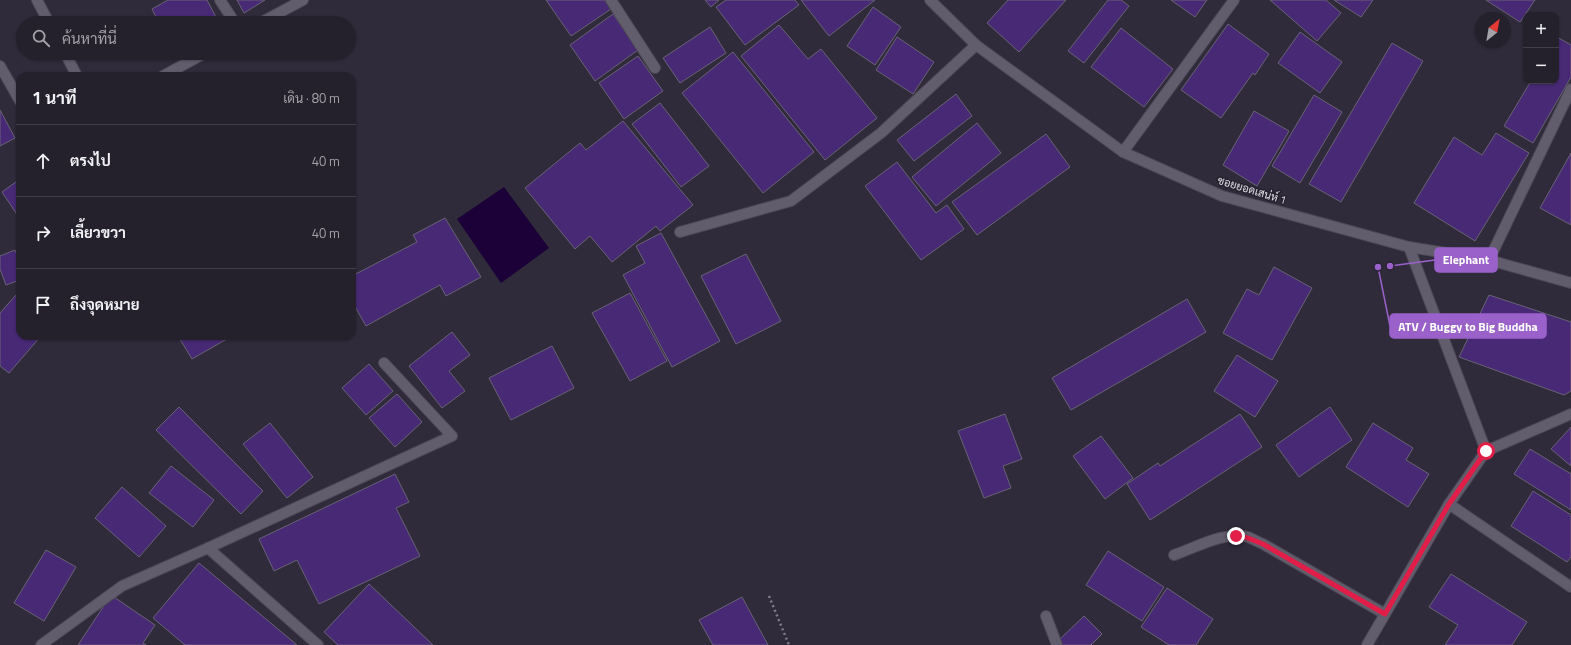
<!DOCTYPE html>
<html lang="th">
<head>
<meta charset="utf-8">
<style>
	:root { --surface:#24202c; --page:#2c2834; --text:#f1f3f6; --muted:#a3a3a9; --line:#413e48 }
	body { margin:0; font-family:"Titillium Web",Sarabun,sans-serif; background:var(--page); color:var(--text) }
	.controls { position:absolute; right:12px; top:12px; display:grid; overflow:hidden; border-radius:8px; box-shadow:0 1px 3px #0004 }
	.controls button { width:36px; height:36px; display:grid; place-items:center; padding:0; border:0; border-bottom:1px solid var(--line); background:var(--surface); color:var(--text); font:20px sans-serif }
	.compass { position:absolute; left:1475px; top:12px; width:36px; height:36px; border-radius:50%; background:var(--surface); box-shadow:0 1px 3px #0004; rotate:31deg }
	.stop { position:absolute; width:12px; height:12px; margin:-9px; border:3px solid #e11d48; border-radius:50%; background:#fff }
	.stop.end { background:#e11d48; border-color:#fff; box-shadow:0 1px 4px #0008 }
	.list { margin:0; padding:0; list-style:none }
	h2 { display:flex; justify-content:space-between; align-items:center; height:52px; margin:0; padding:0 16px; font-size:17px }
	h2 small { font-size:13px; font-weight:400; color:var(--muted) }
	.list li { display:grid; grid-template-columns:26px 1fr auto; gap:12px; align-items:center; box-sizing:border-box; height:72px; padding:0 16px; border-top:1px solid var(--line) }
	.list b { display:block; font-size:15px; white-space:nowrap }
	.list em { font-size:13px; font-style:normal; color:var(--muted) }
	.icon { flex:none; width:22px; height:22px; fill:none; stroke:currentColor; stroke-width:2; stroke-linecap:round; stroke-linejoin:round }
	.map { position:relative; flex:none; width:1571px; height:645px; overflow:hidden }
	.search { position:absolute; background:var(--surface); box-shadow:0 1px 3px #0004; left:16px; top:16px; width:340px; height:44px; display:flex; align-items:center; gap:10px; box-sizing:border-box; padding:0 14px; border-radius:22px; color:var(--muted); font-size:15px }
	.panel { position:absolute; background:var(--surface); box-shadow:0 1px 3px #0004; left:16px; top:72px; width:340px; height:268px; border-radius:12px }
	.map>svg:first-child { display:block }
</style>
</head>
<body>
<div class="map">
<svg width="1571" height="645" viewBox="0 0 1571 645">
	<rect width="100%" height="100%" fill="#302b3a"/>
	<path fill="#1c0139" d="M 504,187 L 549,248 L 501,283 L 457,219 Z"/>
	<g fill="#482975" stroke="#686374">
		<path d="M 168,0 L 207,0 L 219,23 L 159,23 L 152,9 Z"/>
		<path d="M 237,0 L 265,0 L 244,13 Z"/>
		<path d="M 546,0 L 605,0 L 611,9 L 571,36 Z"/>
		<path d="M 705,0 L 719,0 L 711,7 Z"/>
		<path d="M 726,0 L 795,0 L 799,5 L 745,45 L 716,7 Z"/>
		<path d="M 801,0 L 875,0 L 829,36 Z"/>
		<path d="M 1008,0 L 1066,0 L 1019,52 L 987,23 Z"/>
		<path d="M 1108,0 L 1121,0 L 1129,6 L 1084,63 L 1068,51 Z"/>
		<path d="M 1171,0 L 1207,0 L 1195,17 Z"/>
		<path d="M 1270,0 L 1326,0 L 1341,13 L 1317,41 Z"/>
		<path d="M 1334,0 L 1373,0 L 1361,17 Z"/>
		<path d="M 1486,0 L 1535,0 L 1520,22 Z"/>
		<path d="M 873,7 L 901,27 L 875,65 L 847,46 Z"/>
		<path d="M 613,14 L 638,50 L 595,81 L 570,45 Z"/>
		<path d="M 1228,24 L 1269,54 L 1255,75 L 1253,73 L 1221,118 L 1181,90 Z"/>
		<path d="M 779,25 L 808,59 L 821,49 L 877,118 L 825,160 L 741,56 Z"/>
		<path d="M 710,27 L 726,53 L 680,83 L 663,58 Z"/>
		<path d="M 1121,28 L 1173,69 L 1144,107 L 1091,67 Z"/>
		<path d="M 1300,32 L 1342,62 L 1320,93 L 1278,63 Z"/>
		<path d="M 897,37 L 934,62 L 913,94 L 876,70 Z"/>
		<path d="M 1557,37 L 1571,45 L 1571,77 L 1533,143 L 1504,126 L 1531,81 L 1556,81 Z"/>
		<path d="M 1392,43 L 1423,61 L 1341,202 L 1309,184 Z"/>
		<path d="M 733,52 L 814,152 L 763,193 L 682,93 Z"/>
		<path d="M 638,56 L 663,91 L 624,119 L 599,83 Z"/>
		<path d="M 956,94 L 972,116 L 914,161 L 897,140 Z"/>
		<path d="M 1314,95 L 1342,112 L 1300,183 L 1272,166 Z"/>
		<path d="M 660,103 L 709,166 L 681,187 L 632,124 Z"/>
		<path d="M 0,110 L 15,138 L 0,146 Z"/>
		<path d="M 1254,111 L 1289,131 L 1257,186 L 1223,165 Z"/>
		<path d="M 623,121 L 693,205 L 660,231 L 656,226 L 612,262 L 590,236 L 575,249 L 525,188 L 580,143 L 586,150 Z"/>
		<path d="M 977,123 L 1001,153 L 936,206 L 912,177 Z"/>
		<path d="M 1496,133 L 1529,153 L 1475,241 L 1414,203 L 1454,137 L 1482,155 Z"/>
		<path d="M 1046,134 L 1070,167 L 977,235 L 952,202 Z"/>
		<path d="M 1571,153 L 1571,225 L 1540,208 Z"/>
		<path d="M 897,162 L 936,213 L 947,205 L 964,229 L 921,260 L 865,186 Z"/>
		<path d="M 20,179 L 20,219 L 2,192 Z"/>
		<path d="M 445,218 L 481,277 L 446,296 L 440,285 L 366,326 L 352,301 L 352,276 L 417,242 L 413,235 Z"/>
		<path d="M 661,233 L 720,341 L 672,367 L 623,275 L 645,263 L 636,246 Z"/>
		<path d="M 15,250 L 20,263 L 20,280 L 6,285 L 0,269 L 0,256 Z"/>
		<path d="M 746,254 L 781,321 L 736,344 L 701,276 Z"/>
		<path d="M 1274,267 L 1312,288 L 1272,360 L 1223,333 L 1247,289 L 1259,295 Z"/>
		<path d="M 630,293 L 667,361 L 630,381 L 592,313 Z"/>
		<path d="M 16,295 L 20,299 L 20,336 L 41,336 L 9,373 L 0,366 L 0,313 Z"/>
		<path d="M 1489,295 L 1571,322 L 1571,391 L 1564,395 L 1459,357 Z"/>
		<path d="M 1187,299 L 1206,332 L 1071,410 L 1052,378 Z"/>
		<path d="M 452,332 L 470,355 L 449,371 L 465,391 L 442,408 L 409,366 Z"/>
		<path d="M 178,336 L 232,336 L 192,359 Z"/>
		<path d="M 552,346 L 574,388 L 511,420 L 489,378 Z"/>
		<path d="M 1237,355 L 1278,381 L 1255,417 L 1214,391 Z"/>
		<path d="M 369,364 L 393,391 L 366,415 L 342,388 Z"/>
		<path d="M 397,394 L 422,422 L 395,447 L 369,418 Z"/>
		<path d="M 179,407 L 263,491 L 241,514 L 156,430 Z"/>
		<path d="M 1330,407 L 1352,440 L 1299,477 L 1276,445 Z"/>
		<path d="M 1005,414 L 1022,459 L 1003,466 L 1011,488 L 984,498 L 958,431 Z"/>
		<path d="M 1240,414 L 1262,447 L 1150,520 L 1127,484 L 1158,463 L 1160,466 Z"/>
		<path d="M 270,423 L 313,477 L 287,498 L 243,444 Z"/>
		<path d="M 1373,423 L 1413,448 L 1406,460 L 1429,474 L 1408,507 L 1346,467 Z"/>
		<path d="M 1571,427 L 1571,466 L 1551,449 Z"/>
		<path d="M 1101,436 L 1133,478 L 1105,499 L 1073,456 Z"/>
		<path d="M 1530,449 L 1571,474 L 1571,510 L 1514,474 Z"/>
		<path d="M 171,466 L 214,500 L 193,527 L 149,493 Z"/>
		<path d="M 395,474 L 409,502 L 396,508 L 420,556 L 319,604 L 297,560 L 274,571 L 259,539 Z"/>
		<path d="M 122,487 L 166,526 L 139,557 L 95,518 Z"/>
		<path d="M 1533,491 L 1571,515 L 1571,557 L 1567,562 L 1511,526 Z"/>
		<path d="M 46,550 L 76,567 L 44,621 L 14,603 Z"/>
		<path d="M 1108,551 L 1164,587 L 1142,621 L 1086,585 Z"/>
		<path d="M 199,563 L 297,645 L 185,645 L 153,618 Z"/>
		<path d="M 1451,574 L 1527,622 L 1512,645 L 1445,645 L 1458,625 L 1429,607 Z"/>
		<path d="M 369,584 L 433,645 L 338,645 L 324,632 Z"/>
		<path d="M 1167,588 L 1213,619 L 1196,645 L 1169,645 L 1141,627 Z"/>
		<path d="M 111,595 L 155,625 L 143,643 L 146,645 L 78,645 Z"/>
		<path d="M 742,597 L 768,645 L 713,645 L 699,620 Z"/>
		<path d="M 1084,616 L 1102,634 L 1091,645 L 1062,645 L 1058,641 Z"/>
	</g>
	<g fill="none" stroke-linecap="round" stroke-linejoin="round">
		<defs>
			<g id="service">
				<path d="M 37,0 L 49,23"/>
				<path d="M 220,0 L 235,23"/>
				<path d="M 260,23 L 303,0"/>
				<path d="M 65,53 L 77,76"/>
				<path d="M 0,66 L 20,101"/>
				<path d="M 163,76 L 205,53"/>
				<path d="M 1174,555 C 1197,547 1224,531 1248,537 C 1253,539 1258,542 1263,544 L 1385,614"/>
				<path d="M 1046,616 L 1057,645"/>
			</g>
			<g id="minor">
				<path d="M 611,0 L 655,68"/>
				<path d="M 1123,152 L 1234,0"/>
				<path d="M 680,232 L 791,201 L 881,133 L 976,45"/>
				<path d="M 1409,247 L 1486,451"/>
				<path d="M 1489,260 L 1571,89"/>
				<path d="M 1449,504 L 1571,587"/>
				<path d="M 208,548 L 318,645"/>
				<path d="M 41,645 L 122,586 L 208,548 L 452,436 L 384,363"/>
				<path d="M 1367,645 L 1449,504 L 1486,451 L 1571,414"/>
			</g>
			<path id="tertiary" d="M 930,0 L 976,45 L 1123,152 L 1222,196 L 1409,247 L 1489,260 L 1571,283"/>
		</defs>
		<use href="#service" stroke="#4c4854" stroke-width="12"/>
		<use href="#minor" stroke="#4c4854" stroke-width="12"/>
		<use href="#tertiary" stroke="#4c4854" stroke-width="12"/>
		<path stroke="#817d89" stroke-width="2.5" stroke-dasharray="2 3" stroke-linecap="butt" d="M 769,596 L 789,645"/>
		<use href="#service" stroke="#625d6d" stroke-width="10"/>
		<use href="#minor" stroke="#625d6d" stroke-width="10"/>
		<use href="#tertiary" stroke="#625d6d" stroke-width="10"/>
	</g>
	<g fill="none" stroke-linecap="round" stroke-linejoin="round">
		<path stroke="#e11d48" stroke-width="5" d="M 1236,536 L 1248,538 L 1263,544 L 1385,614 L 1449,504 L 1486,451"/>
	</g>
	<g text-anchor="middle" stroke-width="3" stroke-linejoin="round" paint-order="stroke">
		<g font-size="11" fill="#e1dee7" stroke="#26212f">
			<text transform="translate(1252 190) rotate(17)" y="4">ซอยยอดเสน่ห์ 1</text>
		</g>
	</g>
	<path fill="none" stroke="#9a61cb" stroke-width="1.5" d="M1390 266L1435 260M1378 267L1390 326"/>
	<g fill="#9a61cb" stroke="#26212f" stroke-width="1.5">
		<circle cx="1390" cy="266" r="4"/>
		<circle cx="1378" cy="267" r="4"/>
	</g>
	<g fill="#9a61cb" stroke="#9a61cb" stroke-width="1.5">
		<rect x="1435" y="248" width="62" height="24" rx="4"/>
		<rect x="1390" y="314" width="156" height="24" rx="4"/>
	</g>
	<g font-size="12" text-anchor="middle" font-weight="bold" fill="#fff">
		<text x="1466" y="264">Elephant</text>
		<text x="1468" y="331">ATV / Buggy to Big Buddha</text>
	</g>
</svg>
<div class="controls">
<button>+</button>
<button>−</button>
</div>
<svg class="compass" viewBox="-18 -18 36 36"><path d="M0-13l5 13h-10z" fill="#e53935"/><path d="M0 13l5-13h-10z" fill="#a3a3a9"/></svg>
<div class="stop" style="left:1486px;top:451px"></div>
<div class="stop end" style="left:1236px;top:536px"></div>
<div class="search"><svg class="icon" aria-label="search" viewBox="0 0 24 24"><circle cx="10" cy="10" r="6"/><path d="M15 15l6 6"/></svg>ค้นหาที่นี่</div>
<section class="panel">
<h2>1 นาที<small>เดิน · 80 m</small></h2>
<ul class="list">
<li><svg class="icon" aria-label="ahead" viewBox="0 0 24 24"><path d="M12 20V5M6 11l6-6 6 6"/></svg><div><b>ตรงไป</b></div><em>40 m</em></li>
<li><svg class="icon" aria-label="right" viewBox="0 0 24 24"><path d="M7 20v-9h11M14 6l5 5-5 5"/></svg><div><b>เลี้ยวขวา</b></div><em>40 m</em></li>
<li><svg class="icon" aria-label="arrive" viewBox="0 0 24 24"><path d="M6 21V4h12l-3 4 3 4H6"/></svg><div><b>ถึงจุดหมาย</b></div></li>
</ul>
</section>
</div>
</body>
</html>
